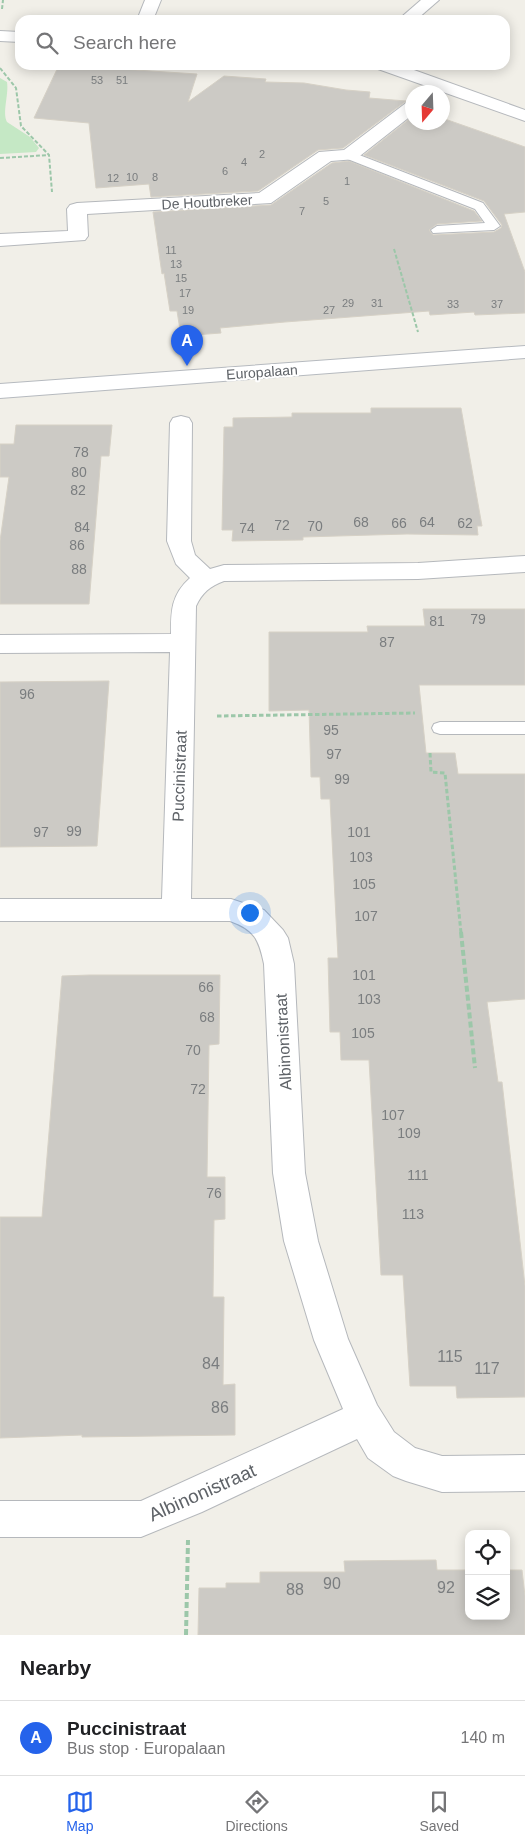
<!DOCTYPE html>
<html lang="en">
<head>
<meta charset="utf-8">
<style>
	:root { --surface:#fff; --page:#f2f2f2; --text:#202124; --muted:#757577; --line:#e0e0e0; --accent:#2563eb }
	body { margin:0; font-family:Helvetica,sans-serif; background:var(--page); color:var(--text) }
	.controls { position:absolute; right:15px; bottom:15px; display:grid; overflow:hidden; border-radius:10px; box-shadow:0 2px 12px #0003 }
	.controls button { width:45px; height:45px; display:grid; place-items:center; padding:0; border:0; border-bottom:1px solid var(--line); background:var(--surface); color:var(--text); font:25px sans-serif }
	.compass { position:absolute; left:405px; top:85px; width:45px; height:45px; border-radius:50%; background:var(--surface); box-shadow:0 2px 12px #0003; rotate:199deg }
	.you { position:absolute; left:249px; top:912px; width:18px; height:18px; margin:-12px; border:4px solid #fff; border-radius:50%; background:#1a73e8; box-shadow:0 0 0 8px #1a73e833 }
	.badge { display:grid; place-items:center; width:32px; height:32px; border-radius:50%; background:var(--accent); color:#fff; font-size:16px; font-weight:700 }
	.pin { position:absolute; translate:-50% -41px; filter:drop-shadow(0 1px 2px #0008) }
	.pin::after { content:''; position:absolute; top:26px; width:18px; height:15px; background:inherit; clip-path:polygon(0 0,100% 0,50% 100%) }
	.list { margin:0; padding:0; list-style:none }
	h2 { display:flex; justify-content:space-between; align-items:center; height:65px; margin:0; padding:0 20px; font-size:21px }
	h2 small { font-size:16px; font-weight:400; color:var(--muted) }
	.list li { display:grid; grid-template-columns:32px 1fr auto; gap:15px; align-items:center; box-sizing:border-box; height:75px; padding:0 20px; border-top:1px solid var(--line) }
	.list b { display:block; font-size:19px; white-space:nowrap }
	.list p { margin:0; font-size:16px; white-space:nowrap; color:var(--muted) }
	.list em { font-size:16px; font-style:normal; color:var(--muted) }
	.icon { flex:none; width:28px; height:28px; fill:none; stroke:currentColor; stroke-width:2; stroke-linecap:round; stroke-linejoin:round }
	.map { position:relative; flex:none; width:525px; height:1635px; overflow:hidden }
	.search { position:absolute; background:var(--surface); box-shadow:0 2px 12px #0003; left:15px; right:15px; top:15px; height:55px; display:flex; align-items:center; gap:12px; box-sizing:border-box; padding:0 18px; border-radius:15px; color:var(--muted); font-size:19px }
	.sheet { height:140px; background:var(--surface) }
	nav { display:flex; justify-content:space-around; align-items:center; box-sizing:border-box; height:70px; border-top:1px solid var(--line); background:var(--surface); font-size:14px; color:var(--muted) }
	nav a { display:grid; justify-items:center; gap:2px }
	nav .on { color:var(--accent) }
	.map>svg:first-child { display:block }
</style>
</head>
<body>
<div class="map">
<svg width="525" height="1635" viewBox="0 0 525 1635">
	<rect width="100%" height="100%" fill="#f1efe8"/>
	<path fill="#c5e8c5" d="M 0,78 L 7,82 C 9,95 2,112 7,122 L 30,137 L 39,148 L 36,152 L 0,154 Z"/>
	<g fill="#cccac5" stroke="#d6d1c6">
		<path d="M 59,65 L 197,74 L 188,102 L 224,76 L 266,79 L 265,82 L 304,83 L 346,90 L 370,92 L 369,98 L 406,101 L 343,148 L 318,150 L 258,191 L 151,197 L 149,184 L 96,188 L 89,123 L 34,118 Z"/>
		<path d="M 412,117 L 412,122 L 442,122 L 442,118 L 525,147 L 525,212 L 504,214 L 525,272 L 525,313 L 475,315 L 474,312 L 430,315 L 429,311 L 285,322 L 220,328 L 221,333 L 181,336 L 177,311 L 170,311 L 164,273 L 162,274 L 153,212 L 271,205 L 332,163 L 349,161 L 474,211 L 482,221 L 437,224 L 429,230 L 433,235 L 494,232 L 501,228 L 502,225 L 484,201 L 364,155 Z"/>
		<path d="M 371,408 L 461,408 L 482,526 L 477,526 L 478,535 L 407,534 L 303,537 L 303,540 L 232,541 L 233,530 L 222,530 L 224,427 L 233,427 L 233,418 L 292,417 L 292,413 L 371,413 Z"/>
		<path d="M 16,425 L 112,425 L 109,456 L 101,456 L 89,604 L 0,604 L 0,541 L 9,477 L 0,477 L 0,444 L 14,444 Z"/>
		<path d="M 423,609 L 525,609 L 525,685 L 419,685 L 426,753 L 455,753 L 458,774 L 525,774 L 525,999 L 487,1002 L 498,1082 L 502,1082 L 525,1286 L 525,1397 L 457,1398 L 456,1386 L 410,1386 L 403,1275 L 381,1275 L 369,1060 L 341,1060 L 340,1032 L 330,1032 L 328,958 L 338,958 L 330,799 L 321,799 L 320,777 L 311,777 L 309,710 L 269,711 L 269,632 L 368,632 L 367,626 L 425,626 Z"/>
		<path d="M 109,681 L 97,846 L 0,847 L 0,682 Z"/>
		<path d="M 90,975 L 220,975 L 219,1044 L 209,1045 L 207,1177 L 225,1177 L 225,1219 L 214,1220 L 213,1297 L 224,1297 L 223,1385 L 235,1384 L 235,1435 L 82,1437 L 82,1435 L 0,1438 L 0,1217 L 42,1217 L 62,976 Z"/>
		<path d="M 436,1560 L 437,1570 L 469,1570 L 469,1616 L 506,1616 L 506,1570 L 522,1570 L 525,1596 L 525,1635 L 198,1635 L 199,1588 L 226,1588 L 226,1583 L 260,1583 L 260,1572 L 345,1572 L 344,1561 Z"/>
	</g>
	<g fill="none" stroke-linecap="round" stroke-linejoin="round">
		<defs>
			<g id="lane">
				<path d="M 349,151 L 483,203 L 500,226 L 494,230 L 433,233 L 431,230 L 437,226 L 485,223 L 475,209 L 345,158 L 343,155 L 345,152 Z"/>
				<path d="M 440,722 L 525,722 L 525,734 L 440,734 L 434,732 L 432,728 L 434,724 Z"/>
			</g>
			<g id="street">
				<path d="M 145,0 L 161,0 L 153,20 L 137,20 Z"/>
				<path d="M 421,0 L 439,0 L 416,20 L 398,20 Z"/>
				<path d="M 0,31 L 20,32 L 20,42 L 0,41 Z"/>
				<path d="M 375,65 L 400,65 L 525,110 L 525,121 L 378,69 Z"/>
				<path d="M 412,102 L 412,115 L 356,159 L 331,161 L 271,203 L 87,214 L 88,236 L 85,240 L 0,246 L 0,234 L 68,231 L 67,209 L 70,205 L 77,203 L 259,193 L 319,152 L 344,150 L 406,103 Z"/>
				<path d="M 181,416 L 189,418 L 192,423 L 191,541 L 195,555 L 210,569 L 224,565 L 418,563 L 525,556 L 525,572 L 418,579 L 224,581 C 210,586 202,593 196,606 L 191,899 L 231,899 L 264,910 L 283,930 L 288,938 L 294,964 L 305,1173 L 318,1241 L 348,1339 L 377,1405 L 394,1432 L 415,1448 L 442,1456 L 525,1455 L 525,1491 L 442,1492 L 406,1481 L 393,1476 L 368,1458 L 357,1439 L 202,1512 L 141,1537 L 0,1537 L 0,1501 L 141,1501 L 343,1409 L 314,1340 L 284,1241 L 273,1173 L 264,964 C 259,940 255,930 230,921 L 0,921 L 0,899 L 162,899 L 170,652 L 0,653 L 0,635 L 171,634 C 171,611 171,595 190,578 L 176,564 L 167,541 L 170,423 L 173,418 Z"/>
			</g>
			<path id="secondary" d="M 525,346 L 525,358 L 0,398 L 0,384 Z"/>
		</defs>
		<use href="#lane" stroke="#b5b8bc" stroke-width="2"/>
		<use href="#street" stroke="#b5b8bc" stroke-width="2"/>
		<use href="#secondary" stroke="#b6babf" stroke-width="2"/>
		<g stroke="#9cc7a9" stroke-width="2" stroke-dasharray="4 2" stroke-linecap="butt">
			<path d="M 2,9 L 3,0"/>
			<path d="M 0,68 L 16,88 L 21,126 L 49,155 L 52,192"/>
			<path d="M 0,158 L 49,155"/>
			<path d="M 394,249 L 418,332"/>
		</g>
		<g stroke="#9cc7a9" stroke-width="3" stroke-dasharray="4.5 2.5" stroke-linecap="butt">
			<path d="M 217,716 L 415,713"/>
			<path d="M 430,753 L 431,772 L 445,773 L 461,933"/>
		</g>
		<g stroke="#9cc7a9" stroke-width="4" stroke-dasharray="6 3" stroke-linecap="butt">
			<path d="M 461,932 L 475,1068"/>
			<path d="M 186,1635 L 188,1540"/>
		</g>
		<use href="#lane" fill="#fff" fill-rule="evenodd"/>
		<use href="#street" fill="#fff" fill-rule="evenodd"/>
		<use href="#secondary" fill="#fff" fill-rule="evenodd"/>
	</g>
	<g text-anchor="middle" stroke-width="4" stroke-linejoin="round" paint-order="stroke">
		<g font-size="11" fill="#7a7d7f">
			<text x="97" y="84">53</text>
			<text x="122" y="84">51</text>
			<text x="262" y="158">2</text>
			<text x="244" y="166">4</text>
			<text x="225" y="175">6</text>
			<text x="132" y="181">10</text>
			<text x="155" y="181">8</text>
			<text x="113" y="182">12</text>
			<text x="347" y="185">1</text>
			<text x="326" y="205">5</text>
			<text x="302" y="215">7</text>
			<text x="171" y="254">11</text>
			<text x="176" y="268">13</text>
			<text x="181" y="282">15</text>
			<text x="185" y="297">17</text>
			<text x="348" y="307">29</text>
			<text x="377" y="307">31</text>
			<text x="453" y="308">33</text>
			<text x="497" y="308">37</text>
			<text x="188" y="314">19</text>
			<text x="329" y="314">27</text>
		</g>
		<g font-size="14" fill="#5f6368" stroke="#fff">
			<text transform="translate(207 202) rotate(-3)" y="5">De Houtbreker</text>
			<text transform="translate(262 372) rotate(-4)" y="5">Europalaan</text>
		</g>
		<g font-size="14" fill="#7a7d7f">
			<text x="81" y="457">78</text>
			<text x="79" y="477">80</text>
			<text x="78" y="495">82</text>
			<text x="361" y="527">68</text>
			<text x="427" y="527">64</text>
			<text x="399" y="528">66</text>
			<text x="465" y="528">62</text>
			<text x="282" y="530">72</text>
			<text x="315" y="531">70</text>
			<text x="82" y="532">84</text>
			<text x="247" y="533">74</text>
			<text x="77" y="550">86</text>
			<text x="79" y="574">88</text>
			<text x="478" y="624">79</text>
			<text x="437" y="626">81</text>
			<text x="387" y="647">87</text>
			<text x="27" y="699">96</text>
			<text x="331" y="735">95</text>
			<text x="334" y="759">97</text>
			<text x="342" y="784">99</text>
			<text x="74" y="836">99</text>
			<text x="41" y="837">97</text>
			<text x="359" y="837">101</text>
			<text x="361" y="862">103</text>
			<text x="364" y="889">105</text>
			<text x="366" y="921">107</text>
			<text x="364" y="980">101</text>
			<text x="206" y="992">66</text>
			<text x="369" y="1004">103</text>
			<text x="207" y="1022">68</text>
			<text x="363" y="1038">105</text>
			<text x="193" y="1055">70</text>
			<text x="198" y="1094">72</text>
			<text x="393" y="1120">107</text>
			<text x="409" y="1138">109</text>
			<text x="418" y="1180">111</text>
			<text x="214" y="1198">76</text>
			<text x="413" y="1219">113</text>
		</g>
		<g font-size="16" fill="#5f6368" stroke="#fff">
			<text transform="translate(179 776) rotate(-88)" y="6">Puccinistraat</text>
			<text transform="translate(283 1042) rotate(-93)" y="6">Albinonistraat</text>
		</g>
		<g font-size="16" fill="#7a7d7f">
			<text x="450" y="1362">115</text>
			<text x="211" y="1369">84</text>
			<text x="487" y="1374">117</text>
			<text x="220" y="1413">86</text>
			<text x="332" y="1589">90</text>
			<text x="446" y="1593">92</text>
			<text x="295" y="1595">88</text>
		</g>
		<g font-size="19" fill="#5f6368" stroke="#fff">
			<text transform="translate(202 1492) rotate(-24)" y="7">Albinonistraat</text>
		</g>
	</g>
</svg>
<div class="controls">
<button><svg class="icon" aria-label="locate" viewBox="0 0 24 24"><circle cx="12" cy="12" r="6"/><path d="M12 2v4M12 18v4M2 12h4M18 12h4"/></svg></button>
<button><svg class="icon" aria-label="layers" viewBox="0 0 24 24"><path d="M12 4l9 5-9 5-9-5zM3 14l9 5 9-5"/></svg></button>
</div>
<svg class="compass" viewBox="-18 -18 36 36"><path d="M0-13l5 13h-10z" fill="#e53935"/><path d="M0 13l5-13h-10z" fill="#757577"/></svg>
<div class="you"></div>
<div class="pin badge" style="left:187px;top:366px">A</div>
<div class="search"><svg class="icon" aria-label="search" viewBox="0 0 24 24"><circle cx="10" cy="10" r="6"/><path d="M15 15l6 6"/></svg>Search here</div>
</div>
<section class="sheet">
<h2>Nearby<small></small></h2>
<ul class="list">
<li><span class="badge">A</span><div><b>Puccinistraat</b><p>Bus stop · Europalaan</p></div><em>140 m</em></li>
</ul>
</section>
<nav>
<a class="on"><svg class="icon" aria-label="map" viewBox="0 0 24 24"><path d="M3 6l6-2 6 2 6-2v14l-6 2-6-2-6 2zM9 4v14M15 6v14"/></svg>Map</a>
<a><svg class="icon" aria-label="directions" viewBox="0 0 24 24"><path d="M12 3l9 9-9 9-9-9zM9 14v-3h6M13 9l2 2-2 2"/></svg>Directions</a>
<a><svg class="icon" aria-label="saved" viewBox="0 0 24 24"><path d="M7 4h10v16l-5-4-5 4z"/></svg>Saved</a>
</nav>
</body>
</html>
